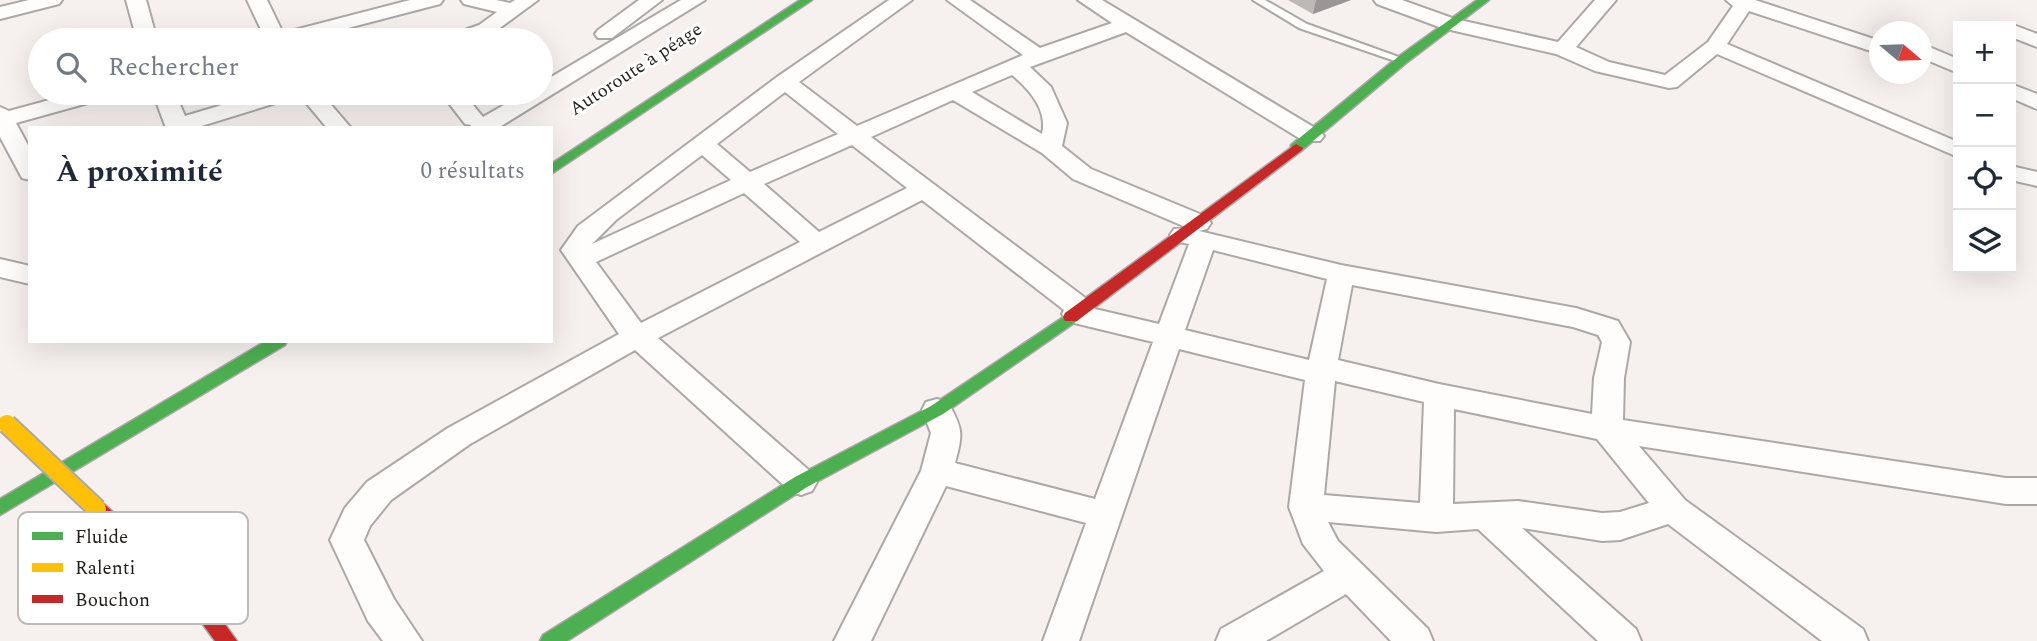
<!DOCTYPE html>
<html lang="fr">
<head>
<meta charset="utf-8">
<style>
	:root { --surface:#fff; --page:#f6f6f7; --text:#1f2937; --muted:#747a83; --line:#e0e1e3 }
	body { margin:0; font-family:Spectral,serif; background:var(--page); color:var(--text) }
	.controls { position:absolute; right:21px; top:21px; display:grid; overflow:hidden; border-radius:0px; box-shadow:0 7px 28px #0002 }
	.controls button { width:63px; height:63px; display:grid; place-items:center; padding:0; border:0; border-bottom:2px solid var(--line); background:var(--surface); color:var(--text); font:35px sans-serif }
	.compass { position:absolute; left:1869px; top:21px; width:63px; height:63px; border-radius:50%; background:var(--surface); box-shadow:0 7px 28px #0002; rotate:109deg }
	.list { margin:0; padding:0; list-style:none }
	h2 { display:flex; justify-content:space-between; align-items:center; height:91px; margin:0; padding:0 28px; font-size:30px }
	h2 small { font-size:23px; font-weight:400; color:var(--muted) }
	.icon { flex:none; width:38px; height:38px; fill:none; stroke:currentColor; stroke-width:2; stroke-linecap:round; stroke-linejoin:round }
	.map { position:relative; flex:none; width:2037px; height:641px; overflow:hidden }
	.search { position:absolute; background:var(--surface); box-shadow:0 7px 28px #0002; left:28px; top:28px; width:525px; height:77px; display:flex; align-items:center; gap:18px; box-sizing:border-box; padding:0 24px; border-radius:38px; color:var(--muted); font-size:26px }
	.panel { position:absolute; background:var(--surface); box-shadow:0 7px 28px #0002; left:28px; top:126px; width:525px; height:217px; border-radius:0px }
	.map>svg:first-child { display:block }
</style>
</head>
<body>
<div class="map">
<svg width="2037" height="641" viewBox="0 0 2037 641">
	<rect width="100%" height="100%" fill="#f6f1ee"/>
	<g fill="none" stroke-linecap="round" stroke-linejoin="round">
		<defs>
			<path id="lane" d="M 1253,0 L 1265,0 L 1307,24 L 1407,60 L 1406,62 L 1398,62 L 1299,28 Z"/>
			<g id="street">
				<path d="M 29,0 L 62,0 L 59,4 L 0,19 L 0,7 Z"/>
				<path d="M 126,0 L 146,0 L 157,40 L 137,40 Z"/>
				<path d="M 247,0 L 267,0 L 283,33 L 410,0 L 443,0 L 440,4 L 302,40 L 266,40 Z"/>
				<path d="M 461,0 L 496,0 L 510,3 L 515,0 L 538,0 L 493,33 L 474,40 L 445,40 L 448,36 L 479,25 L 497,12 L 464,4 Z"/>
				<path d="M 639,0 L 662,0 L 612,38 L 598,38 L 595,34 L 598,30 Z"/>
				<path d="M 681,0 L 705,0 L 498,128 L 470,128 L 471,125 L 465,124 L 441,93 L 463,93 L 483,117 L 525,93 L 541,93 L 541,83 Z"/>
				<path d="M 889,0 L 912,0 L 799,82 L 857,126 L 1023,55 L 947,0 L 970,0 L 1040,48 L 1112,23 L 1078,0 L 1102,0 L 1320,131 L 1324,136 L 1320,141 L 1304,141 L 1126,32 L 1030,67 L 1051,87 L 1067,123 L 1062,146 L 1091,169 L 1207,217 L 1211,223 L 1207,229 L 1199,231 L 1341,265 L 1576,308 L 1618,321 L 1630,342 L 1624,378 L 1623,420 L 2006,478 L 2037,478 L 2037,504 L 2006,504 L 1639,446 L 1685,500 L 1863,629 L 1868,641 L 1822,641 L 1668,524 L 1620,540 L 1602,541 L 1522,528 L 1636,629 L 1641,641 L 1598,641 L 1478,529 L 1436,532 L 1328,522 L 1338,541 L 1428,629 L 1433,641 L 1391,641 L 1346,594 L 1266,641 L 1216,641 L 1221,629 L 1324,571 L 1303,544 L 1289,507 L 1305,380 L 1179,349 L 1079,641 L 1043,641 L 1086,523 L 946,486 L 871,641 L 834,641 L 921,471 L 931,433 L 922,410 L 926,402 L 937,399 L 948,402 C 963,430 963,433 955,463 L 1095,499 L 1153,342 L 1066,321 L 1062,314 L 1064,310 L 922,200 L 658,338 L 812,473 L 817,482 L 812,491 L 801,495 L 790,491 L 635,350 L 470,444 L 391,500 L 370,526 L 364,540 L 394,599 L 422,641 L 383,641 L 368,621 L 330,540 L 345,508 L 367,482 L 448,428 L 619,334 L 561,250 L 578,226 L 777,77 ZM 1012,75 C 1029,89 1048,110 1042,134 L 972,92 ZM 785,92 L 838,134 L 750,172 L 717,144 ZM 953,100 L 1042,153 L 1073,179 L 1188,228 L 1174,229 L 1170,235 L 1174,241 L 1189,244 L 1159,324 L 1095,309 L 1092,303 L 871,137 ZM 852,145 L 907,188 L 819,232 L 764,184 ZM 702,155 L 731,180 L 592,244 L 616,220 ZM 744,193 L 800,242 L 641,323 L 596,262 ZM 1213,250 L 1327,279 L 1309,360 L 1185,330 ZM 1352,285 L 1573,327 L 1598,335 L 1602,342 L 1594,378 L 1592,414 L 1439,384 L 1338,360 ZM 1335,381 L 1424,402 L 1420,503 L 1324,495 ZM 1454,409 L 1597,439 L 1649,503 L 1620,512 L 1602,513 L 1518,501 L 1453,504 Z"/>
				<path d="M 1374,0 L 1402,0 L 1455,19 L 1558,42 L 1595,0 L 1616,0 L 1576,47 L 1609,62 L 1665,75 L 1708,42 L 1733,6 L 1726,0 L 1755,0 L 1880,41 L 1880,54 L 1749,11 L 1727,44 L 1958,142 L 1958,157 L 1717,54 L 1677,87 L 1669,88 L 1595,71 L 1556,54 L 1442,28 L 1377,4 Z"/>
				<path d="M 2011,24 L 2037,34 L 2037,47 L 2011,37 L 2011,26 L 2003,26 Z"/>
				<path d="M 1922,44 L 1958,59 L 1958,73 L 1922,58 Z"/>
				<path d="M 2011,84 L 2037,94 L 2037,109 L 2011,98 Z"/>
				<path d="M 75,93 L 109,93 L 106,98 L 16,123 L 30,149 L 30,180 L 22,178 L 0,137 L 0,107 L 9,111 Z"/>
				<path d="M 153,93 L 175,93 L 185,116 L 262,93 L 295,93 L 292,98 L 195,128 L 166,128 Z"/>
				<path d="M 298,93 L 321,93 L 351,128 L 327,128 Z"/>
				<path d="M 2011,166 L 2037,172 L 2037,186 L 2011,180 Z"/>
				<path d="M 0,259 L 30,266 L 30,284 L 0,277 Z"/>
			</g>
			<g id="fast">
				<path d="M 800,0 L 812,0 L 551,174 L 551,164 Z"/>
				<path d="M 1477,0 L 1489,0 L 1406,63 L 1301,151 L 1291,151 L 1291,145 L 1398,57 Z"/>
				<path d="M 1071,312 L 1079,317 L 1077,321 L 943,414 L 807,487 L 567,641 L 540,641 L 543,635 L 795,477 L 931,406 Z"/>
				<path d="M 266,341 L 287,341 L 285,345 L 0,515 L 0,499 Z"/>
			</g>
			<g id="jam">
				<path d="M 1296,144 L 1303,148 L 1301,151 L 1077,321 L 1065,321 L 1063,317 L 1065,313 Z"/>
				<path d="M 97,502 L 104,504 L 202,592 L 237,641 L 215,641 L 188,604 L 90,514 L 88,509 L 90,504 Z"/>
			</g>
		</defs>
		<use href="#lane" stroke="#aca8a6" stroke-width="4"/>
		<use href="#street" stroke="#aca8a6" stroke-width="4"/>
		<use href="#fast" stroke="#aca8a6" stroke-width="3"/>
		<use href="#jam" stroke="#aca8a6" stroke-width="3"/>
		<use href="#lane" fill="#fefdfc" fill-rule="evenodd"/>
		<use href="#street" fill="#fefdfc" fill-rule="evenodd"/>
		<use href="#fast" fill="#4caf50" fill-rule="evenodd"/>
		<use href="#jam" fill="#c62828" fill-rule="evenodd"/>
		<defs>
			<path id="slow-bridge" d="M 7,424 L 97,509"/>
		</defs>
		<use href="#slow-bridge" stroke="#aca8a6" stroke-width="22" stroke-linecap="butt"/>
		<use href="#slow-bridge" stroke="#ffc107" stroke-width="18"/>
	</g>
	<path fill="#bcb9b7" d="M 1288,0 L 1351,0 L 1313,14 Z"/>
	<path fill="#999695" d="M 1316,0 L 1351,0 L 1313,14 Z"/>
	<g text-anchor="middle" stroke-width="6" stroke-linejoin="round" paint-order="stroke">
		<g font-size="19" fill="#221f1d" stroke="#fff">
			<text transform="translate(635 68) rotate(-33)" y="7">Autoroute à péage</text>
		</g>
	</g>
	<rect x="18" y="512" width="230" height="112" rx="10" fill="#fff" stroke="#bdbcbb" stroke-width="2"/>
	<rect x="32" y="532" width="31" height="8" fill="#4caf50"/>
	<rect x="32" y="563" width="31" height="9" fill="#ffc107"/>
	<rect x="32" y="595" width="31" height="8" fill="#c62828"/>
	<g font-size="19" fill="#221f1d">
		<text x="75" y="543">Fluide</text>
		<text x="75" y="574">Ralenti</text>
		<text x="75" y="606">Bouchon</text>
	</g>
</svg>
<div class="controls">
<button>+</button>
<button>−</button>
<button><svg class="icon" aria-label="locate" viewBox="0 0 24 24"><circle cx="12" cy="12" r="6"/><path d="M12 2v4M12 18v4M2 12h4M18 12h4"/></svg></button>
<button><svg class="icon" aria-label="layers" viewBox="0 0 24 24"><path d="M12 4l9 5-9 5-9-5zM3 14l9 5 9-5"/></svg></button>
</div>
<svg class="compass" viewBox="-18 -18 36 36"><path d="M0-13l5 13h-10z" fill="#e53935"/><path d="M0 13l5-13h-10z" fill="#747a83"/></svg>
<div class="search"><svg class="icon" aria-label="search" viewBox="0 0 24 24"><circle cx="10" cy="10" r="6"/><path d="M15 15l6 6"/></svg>Rechercher</div>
<section class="panel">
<h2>À proximité<small>0 résultats</small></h2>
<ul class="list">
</ul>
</section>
</div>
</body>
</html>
